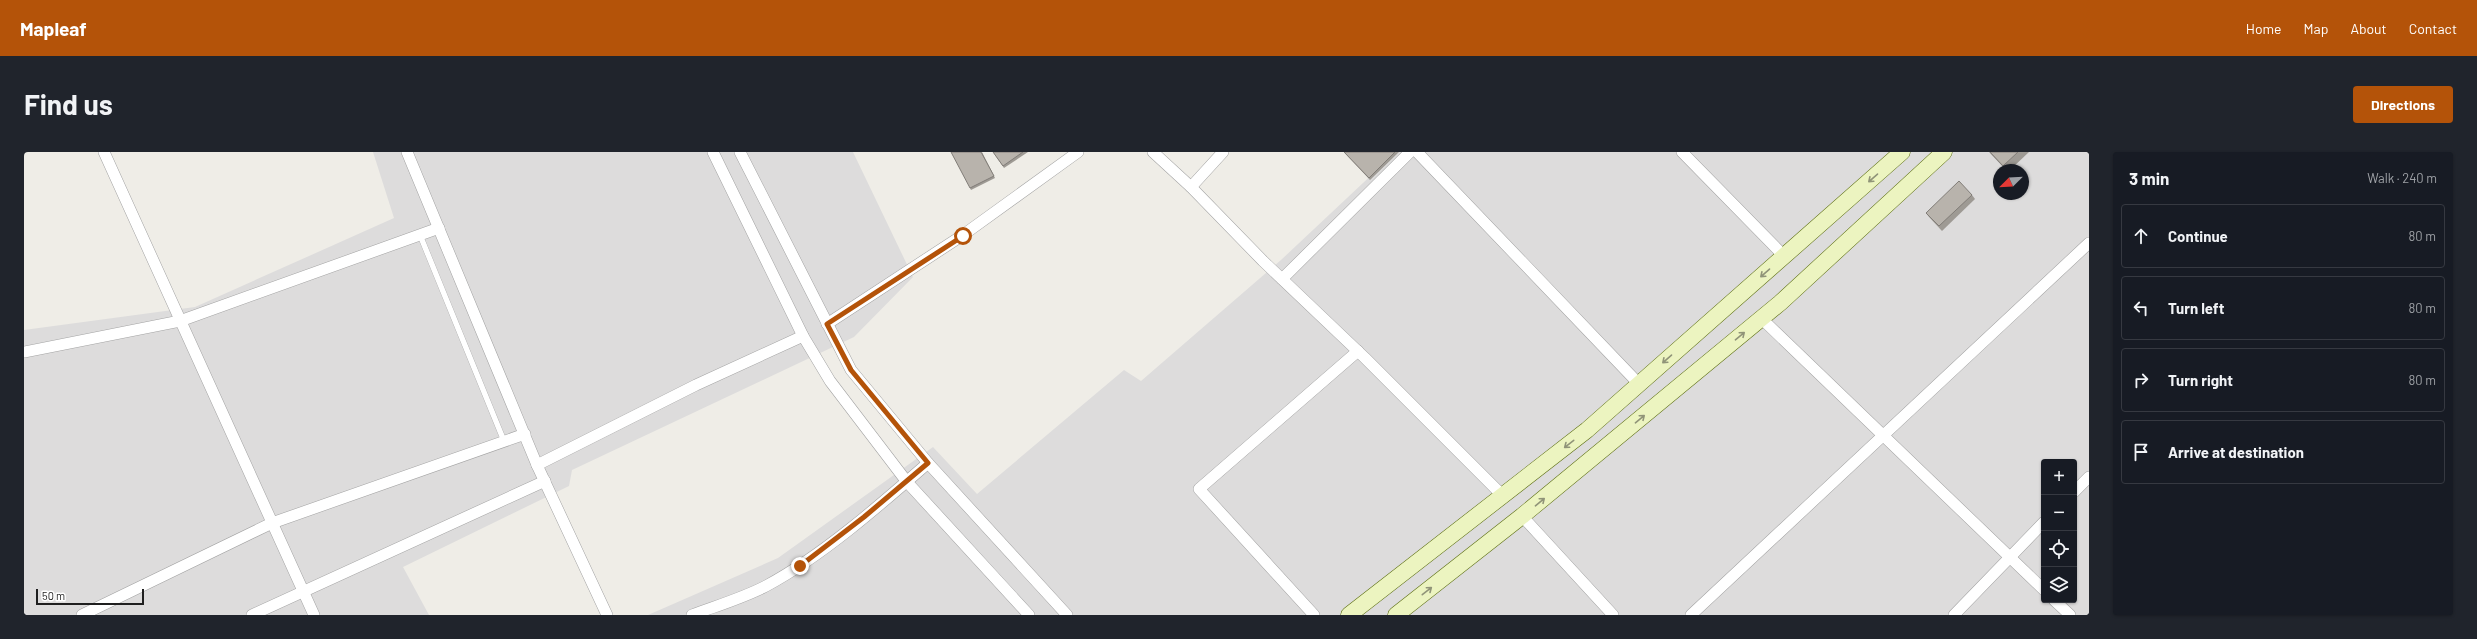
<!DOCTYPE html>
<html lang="en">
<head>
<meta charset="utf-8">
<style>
	:root { --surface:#171b24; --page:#20242c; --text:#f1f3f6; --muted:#9ea1a6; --line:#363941; --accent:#b45309 }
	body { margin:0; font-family:Barlow,sans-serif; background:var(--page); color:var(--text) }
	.controls { position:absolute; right:12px; bottom:12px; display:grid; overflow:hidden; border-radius:4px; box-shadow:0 1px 3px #0004 }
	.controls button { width:36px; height:36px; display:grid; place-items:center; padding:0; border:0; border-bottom:1px solid var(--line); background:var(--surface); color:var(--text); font:20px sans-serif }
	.compass { position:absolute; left:1969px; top:12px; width:36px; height:36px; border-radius:50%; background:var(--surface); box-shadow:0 1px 3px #0004; rotate:246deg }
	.scale { position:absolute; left:12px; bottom:10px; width:108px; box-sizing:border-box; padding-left:4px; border:2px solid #1f1f1f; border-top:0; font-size:11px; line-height:14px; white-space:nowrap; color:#1f1f1f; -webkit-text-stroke:3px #fff; paint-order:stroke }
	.stop { position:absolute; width:12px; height:12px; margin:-9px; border:3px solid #b45309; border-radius:50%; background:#fff }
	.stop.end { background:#b45309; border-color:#fff; box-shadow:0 1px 4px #0008 }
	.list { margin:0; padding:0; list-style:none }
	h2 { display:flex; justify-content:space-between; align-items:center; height:52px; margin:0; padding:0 16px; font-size:17px }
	h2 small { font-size:13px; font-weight:400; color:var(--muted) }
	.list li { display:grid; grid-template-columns:26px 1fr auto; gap:12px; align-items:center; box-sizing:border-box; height:64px; margin:0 8px 8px; padding:0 8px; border:1px solid var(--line); border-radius:4px }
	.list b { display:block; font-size:15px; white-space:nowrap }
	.list em { font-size:13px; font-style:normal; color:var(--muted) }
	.icon { flex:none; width:22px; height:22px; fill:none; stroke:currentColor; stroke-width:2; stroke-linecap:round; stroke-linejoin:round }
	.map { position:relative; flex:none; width:2065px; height:463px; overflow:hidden; border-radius:4px }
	header { display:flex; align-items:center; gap:24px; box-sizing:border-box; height:56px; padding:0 20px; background:var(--accent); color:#fff }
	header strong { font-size:19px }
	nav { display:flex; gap:22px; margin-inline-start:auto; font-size:14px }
	.intro { display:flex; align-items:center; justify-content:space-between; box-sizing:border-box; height:96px; padding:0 24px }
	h1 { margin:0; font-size:28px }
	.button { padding:10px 18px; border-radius:4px; background:var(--accent); color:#fff; font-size:14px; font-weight:700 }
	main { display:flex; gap:24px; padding:0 24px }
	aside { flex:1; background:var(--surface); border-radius:4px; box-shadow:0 1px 3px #0004 }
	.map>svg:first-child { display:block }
</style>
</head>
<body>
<header>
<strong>Mapleaf</strong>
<nav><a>Home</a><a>Map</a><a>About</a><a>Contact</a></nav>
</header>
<div class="intro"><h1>Find us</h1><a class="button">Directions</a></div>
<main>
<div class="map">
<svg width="2065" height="463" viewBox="0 0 2065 463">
	<rect width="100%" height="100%" fill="#efede7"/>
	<g fill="#dddcdc" fill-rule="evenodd">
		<path d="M 349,0 L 829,0 L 889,125 L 830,185 L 548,318 L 545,334 L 379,415 L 405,463 L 0,463 L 0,178 L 171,155 L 370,66 Z"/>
		<path d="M 1372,0 L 2065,0 L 2065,463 L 624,463 L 754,406 L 909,295 L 953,342 L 1100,218 L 1117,229 L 1257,108 ZM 1975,18 L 1999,18 L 1999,42 L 1975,42 ZM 2020,310 L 2050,310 L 2050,448 L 2020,448 Z"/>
	</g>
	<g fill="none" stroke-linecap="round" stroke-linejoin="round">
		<defs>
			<path id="service" d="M 396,83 L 480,289"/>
			<g id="minor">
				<path d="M 80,0 L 290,463"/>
				<path d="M 383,0 L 513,313 L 583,463"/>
				<path d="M 689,0 L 779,184 L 806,229 L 883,330 L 1005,463"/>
				<path d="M 716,0 L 827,218 L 904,311 L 1043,463"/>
				<path d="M 1129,0 L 1167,35 L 1239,109 L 1341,206 L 1478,343"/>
				<path d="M 1393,0 L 1615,232"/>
				<path d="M 1658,0 L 1760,104"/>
				<path d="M 1167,35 L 1199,0"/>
				<path d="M 1258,127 L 1386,0"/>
				<path d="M 1737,166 L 2020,438"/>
				<path d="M 803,172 L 939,83 L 1054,0"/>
				<path d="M 0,200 L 156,169 L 415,76"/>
				<path d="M 513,313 L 672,233 L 779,184"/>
				<path d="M 2050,340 L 2065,325"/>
				<path d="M 1498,364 L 1589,463"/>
				<path d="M 2030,448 L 2046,463"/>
				<path d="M 58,463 L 248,371 L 501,282"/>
				<path d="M 228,463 L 521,329"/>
				<path d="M 668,463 C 692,454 719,446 742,434 C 798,404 856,353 904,311"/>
				<path d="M 1290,463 L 1175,337 L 1334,199"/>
				<path d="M 1667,463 L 2065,91"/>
				<path d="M 1930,463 L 2020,370"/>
			</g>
			<g id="secondary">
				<path d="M 1325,463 L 1563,278 L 1878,0"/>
				<path d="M 1372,463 L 1498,364 L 1756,151 L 1920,0"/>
			</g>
		</defs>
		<use href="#service" stroke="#a3a3a3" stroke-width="6"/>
		<use href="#minor" stroke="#a3a3a3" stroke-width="12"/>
		<use href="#secondary" stroke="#5b6d10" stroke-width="17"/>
		<use href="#service" stroke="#fff" stroke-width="5.5"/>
		<use href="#minor" stroke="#fff" stroke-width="11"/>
		<use href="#secondary" stroke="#ecf4c0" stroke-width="16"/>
	</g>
	<g fill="#9e9a94">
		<path d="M 958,0 L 971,26 L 947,38 L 946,36 Z"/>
		<path d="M 969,0 L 1004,0 L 980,16 Z"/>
		<path d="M 1320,0 L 1375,0 L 1346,28 Z"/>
		<path d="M 1965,0 L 2005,0 L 1986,18 L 1982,18 Z"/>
		<path d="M 1948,43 L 1951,47 L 1918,79 L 1905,65 L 1902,61 Z"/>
	</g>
	<g fill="#b8b3ac" stroke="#817d78">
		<path d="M 927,0 L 957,0 L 970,24 L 946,36 Z"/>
		<path d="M 969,0 L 999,0 L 979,14 Z"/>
		<path d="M 1320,0 L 1371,0 L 1345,26 Z"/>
		<path d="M 1966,0 L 1994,0 L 1979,14 Z"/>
		<path d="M 1935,29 L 1948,43 L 1915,74 L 1902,61 Z"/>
	</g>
	<defs><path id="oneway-shaft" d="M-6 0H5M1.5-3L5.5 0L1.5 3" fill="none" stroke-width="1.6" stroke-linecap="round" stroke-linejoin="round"/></defs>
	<g stroke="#909478">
		<use href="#oneway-shaft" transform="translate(1849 26) rotate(139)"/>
		<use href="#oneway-shaft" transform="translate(1741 121) rotate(139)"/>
		<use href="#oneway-shaft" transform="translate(1716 184) rotate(-40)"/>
		<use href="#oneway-shaft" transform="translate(1643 207) rotate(139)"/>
		<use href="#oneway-shaft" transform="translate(1616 267) rotate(-40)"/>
		<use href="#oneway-shaft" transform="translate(1545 292) rotate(142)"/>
		<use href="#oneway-shaft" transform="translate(1516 350) rotate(-40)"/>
		<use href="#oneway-shaft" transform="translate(1403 439) rotate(-38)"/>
	</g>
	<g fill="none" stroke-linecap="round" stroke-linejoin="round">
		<path stroke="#b45309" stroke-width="5" d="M 776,414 L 840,365 L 904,311 L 827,218 L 803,172 L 939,84"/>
	</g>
</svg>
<div class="controls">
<button>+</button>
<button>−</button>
<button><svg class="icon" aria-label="locate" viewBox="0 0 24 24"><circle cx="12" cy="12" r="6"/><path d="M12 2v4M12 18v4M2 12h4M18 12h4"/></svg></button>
<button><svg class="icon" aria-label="layers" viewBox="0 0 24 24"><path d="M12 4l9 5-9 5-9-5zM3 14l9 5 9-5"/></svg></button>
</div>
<svg class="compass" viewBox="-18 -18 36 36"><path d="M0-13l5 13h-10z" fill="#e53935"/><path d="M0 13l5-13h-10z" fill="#9ea1a6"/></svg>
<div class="scale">50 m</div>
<div class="stop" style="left:939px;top:84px"></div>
<div class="stop end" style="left:776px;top:414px"></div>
</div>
<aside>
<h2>3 min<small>Walk · 240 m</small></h2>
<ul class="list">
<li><svg class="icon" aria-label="ahead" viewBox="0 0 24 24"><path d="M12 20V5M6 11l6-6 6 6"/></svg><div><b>Continue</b></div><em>80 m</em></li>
<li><svg class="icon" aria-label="left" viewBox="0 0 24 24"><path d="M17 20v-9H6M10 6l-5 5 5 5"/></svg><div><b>Turn left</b></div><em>80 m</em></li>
<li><svg class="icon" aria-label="right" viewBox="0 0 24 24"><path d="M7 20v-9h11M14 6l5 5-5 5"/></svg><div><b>Turn right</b></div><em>80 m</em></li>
<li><svg class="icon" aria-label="arrive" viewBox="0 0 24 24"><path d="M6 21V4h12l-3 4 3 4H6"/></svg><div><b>Arrive at destination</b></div></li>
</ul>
</aside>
</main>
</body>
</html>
